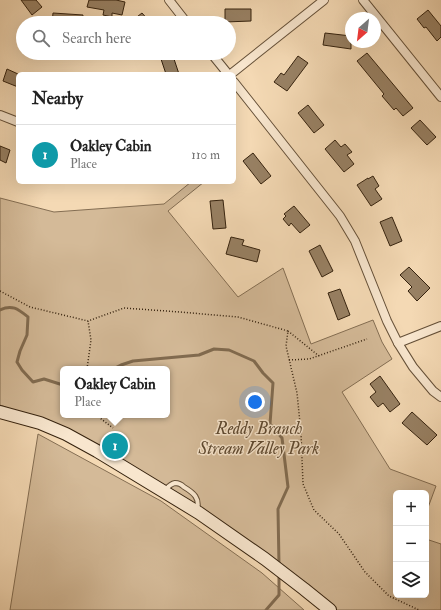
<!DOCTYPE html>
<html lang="en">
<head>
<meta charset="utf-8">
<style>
	:root { --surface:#fff; --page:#f2f2f2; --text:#222; --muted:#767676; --line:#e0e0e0; --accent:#db2777 }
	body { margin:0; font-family:"IM FELL Double Pica",serif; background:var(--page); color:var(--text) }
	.controls { position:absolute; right:12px; bottom:12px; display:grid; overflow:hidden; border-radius:6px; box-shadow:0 4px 16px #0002 }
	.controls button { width:36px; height:36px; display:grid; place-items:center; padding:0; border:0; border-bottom:1px solid var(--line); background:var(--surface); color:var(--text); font:20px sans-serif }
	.compass { position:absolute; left:345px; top:12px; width:36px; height:36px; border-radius:50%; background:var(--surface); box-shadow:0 4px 16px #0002; rotate:208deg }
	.you { position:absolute; left:255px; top:402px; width:14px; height:14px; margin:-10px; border:3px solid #fff; border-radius:50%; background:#1a73e8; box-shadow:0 0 0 6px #1a73e833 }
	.badge { display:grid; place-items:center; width:26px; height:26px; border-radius:50%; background:var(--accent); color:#fff; font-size:13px; font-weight:700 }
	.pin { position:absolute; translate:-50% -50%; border:2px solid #fff; box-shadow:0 1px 4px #0006 }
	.popup { position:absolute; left:60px; top:366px; width:110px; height:52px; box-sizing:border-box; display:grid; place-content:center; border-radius:6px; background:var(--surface); filter:drop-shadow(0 1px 3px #0005); font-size:13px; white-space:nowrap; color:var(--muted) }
	.popup b { font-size:15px; color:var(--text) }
	.popup::after { content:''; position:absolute; left:50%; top:100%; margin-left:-8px; border:8px solid transparent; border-top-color:var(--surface) }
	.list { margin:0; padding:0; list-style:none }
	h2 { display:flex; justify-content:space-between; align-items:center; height:52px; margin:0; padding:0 16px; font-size:17px }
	h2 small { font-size:13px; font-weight:400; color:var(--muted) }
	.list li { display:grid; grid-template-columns:26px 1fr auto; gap:12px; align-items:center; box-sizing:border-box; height:60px; padding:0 16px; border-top:1px solid var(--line) }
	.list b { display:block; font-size:15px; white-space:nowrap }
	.list p { margin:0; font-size:13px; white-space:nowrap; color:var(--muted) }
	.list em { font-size:13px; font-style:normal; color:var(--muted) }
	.icon { flex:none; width:22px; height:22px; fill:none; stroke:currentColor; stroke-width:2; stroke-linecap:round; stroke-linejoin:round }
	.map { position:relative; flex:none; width:441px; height:610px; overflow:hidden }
	.search { position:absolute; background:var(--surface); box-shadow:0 4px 16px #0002; left:16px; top:16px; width:220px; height:44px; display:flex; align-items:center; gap:10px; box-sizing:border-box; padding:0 14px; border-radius:22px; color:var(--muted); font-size:15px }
	.panel { position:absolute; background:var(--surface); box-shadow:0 4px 16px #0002; left:16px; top:72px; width:220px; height:112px; border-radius:6px }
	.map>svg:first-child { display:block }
</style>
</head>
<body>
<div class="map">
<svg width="441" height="610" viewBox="0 0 441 610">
	<rect width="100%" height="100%" fill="#f4d9b4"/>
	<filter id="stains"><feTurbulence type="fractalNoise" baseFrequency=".005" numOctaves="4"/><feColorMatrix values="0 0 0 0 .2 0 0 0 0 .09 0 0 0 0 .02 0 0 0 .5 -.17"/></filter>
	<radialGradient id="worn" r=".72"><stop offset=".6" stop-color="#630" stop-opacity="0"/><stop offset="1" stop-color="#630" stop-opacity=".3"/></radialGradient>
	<g fill="#d4ba98" stroke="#846e53" fill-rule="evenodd">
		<path d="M 191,182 L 204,182 L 168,211 L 238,297 L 283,268 L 311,344 L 373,320 L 382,342 L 392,359 L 342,392 L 390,469 L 436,486 L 426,513 L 426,493 L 396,493 L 396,595 L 426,595 L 426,539 L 441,544 L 441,610 L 331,610 L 75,433 L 0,405 L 0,198 L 54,212 L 164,204 ZM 63,369 L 167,369 L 167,415 L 63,415 Z"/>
		<path d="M 38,434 L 161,501 L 262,573 L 304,610 L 10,610 Z"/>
	</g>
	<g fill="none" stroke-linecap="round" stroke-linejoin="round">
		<g stroke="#816b50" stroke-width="3">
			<path d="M 0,310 C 12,304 18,309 28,317 L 27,335 L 20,351 L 17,362 L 22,370 L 33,382 L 44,379 L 63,385"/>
			<path d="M 113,369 L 121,365 L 133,361 L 199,355 L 214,349 L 229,350 L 254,361 L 263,373 L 273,383 L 270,424 L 282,438 L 288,487 L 278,509 L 279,565"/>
			<path d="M 266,610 L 279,595 L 279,575"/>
		</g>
	</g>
	<g fill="#988164" stroke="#35220e">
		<path d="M 21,0 L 36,0 L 42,7 L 32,15 Z"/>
		<path d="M 89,0 L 116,0 L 125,2 L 122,15 L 112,13 L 112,17 L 103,15 L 104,10 L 87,7 Z"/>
		<path d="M 225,9 L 251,9 L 251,21 L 225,22 Z"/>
		<path d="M 428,10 L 441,26 L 441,37 L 437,41 L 426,27 L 424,28 L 417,19 Z"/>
		<path d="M 53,13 L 83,15 L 82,23 L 52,23 Z"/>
		<path d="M 142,13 L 151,23 L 129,23 Z"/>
		<path d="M 325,33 L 351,36 L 351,49 L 323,45 Z"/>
		<path d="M 159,53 L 172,53 L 179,74 L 166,74 Z"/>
		<path d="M 367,53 L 413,108 L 403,116 L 396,108 L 394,110 L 382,96 L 384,94 L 357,61 Z"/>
		<path d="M 298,56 L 308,63 L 287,91 L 274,82 L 281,73 L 284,75 Z"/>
		<path d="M 7,69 L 18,74 L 18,87 L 3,81 Z"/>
		<path d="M 308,105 L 324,125 L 314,133 L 298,113 Z"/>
		<path d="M 420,120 L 436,137 L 427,145 L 411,128 Z"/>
		<path d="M 335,140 L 341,147 L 345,144 L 352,152 L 347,155 L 354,164 L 344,172 L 325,149 Z"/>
		<path d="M 0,146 L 10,150 L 6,163 L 0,160 Z"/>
		<path d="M 253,153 L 271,176 L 261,184 L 243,161 Z"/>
		<path d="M 373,176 L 379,186 L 375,189 L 382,199 L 371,206 L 357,185 L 368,178 L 368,179 Z"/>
		<path d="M 223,200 L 226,228 L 213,229 L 210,201 Z"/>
		<path d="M 294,206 L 310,225 L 300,233 L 291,223 L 289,226 L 283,219 L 286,216 L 284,214 Z"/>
		<path d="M 392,217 L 402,241 L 390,246 L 380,222 Z"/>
		<path d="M 231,237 L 244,240 L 242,245 L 260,250 L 257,262 L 226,254 Z"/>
		<path d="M 320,245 L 333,271 L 322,277 L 309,251 Z"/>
		<path d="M 409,267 L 430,288 L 417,301 L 408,291 L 412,287 L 400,275 Z"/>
		<path d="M 340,289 L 350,315 L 338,320 L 328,293 Z"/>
		<path d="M 380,376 L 400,404 L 390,412 L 383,403 L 378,407 L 370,397 L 376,392 L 370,384 Z"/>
		<path d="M 412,412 L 437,435 L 427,445 L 402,423 Z"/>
	</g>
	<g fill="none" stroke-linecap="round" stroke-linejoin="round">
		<defs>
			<path id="lane" d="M 164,491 C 167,488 170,484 175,483 C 178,483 182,485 184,487 C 194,493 200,498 197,510"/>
			<g id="street">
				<path d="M 169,0 L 187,23"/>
				<path d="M 363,0 L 441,97"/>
				<path d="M 211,53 L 228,74"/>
				<path d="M 231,74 L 324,0"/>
				<path d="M 234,82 L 340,216 L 355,241 L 387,321 L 398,343 L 413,367 L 433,391 L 441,397"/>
				<path d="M 0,115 L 18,122"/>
				<path d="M 398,343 L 441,326"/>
			</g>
			<path id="secondary" d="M 0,412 L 40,423 L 66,434 L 97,451 L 199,513 L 265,559 L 304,589 L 330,610"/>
		</defs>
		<use href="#lane" stroke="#655038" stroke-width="6"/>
		<use href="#street" stroke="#655038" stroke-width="10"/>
		<use href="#secondary" stroke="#35220e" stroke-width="14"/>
		<g stroke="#35220e" stroke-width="1.5" stroke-dasharray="1 2" stroke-linecap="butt">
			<path d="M 0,291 L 30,307 L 88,321 L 124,308 L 180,312 L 238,317 L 288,331 L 286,346 L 297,393 L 301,433 L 303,484 L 314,510 L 339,534 L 365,572 L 389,596 L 419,610"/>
			<path d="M 288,331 L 319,356"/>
			<path d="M 289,360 L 309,359 L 367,339"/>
			<path d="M 87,369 L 91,340 L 88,321"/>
			<path d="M 96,415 L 113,428"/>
		</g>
		<use href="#lane" stroke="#f8e6ce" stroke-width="4"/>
		<use href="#street" stroke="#f8e6ce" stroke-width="8"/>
		<use href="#secondary" stroke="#f8e6ce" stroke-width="12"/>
	</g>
	<g text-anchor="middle" stroke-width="3" stroke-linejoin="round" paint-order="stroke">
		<g font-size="17" font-style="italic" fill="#5d4830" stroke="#f8e6ce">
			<text x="259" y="434">Reddy Branch<tspan x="259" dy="20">Stream Valley Park</tspan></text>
		</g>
	</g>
	<rect width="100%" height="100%" filter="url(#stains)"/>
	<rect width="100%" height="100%" fill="url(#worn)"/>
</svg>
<div class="controls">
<button>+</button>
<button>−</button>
<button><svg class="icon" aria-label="layers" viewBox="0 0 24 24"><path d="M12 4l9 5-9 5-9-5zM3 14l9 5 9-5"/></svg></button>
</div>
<svg class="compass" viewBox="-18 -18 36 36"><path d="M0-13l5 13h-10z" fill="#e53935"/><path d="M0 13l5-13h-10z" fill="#767676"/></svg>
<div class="you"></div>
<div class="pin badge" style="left:115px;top:446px;background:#0f9aa8">1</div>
<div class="popup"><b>Oakley Cabin</b>Place</div>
<div class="search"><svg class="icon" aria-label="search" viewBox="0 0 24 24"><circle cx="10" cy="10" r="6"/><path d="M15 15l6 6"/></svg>Search here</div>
<section class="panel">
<h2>Nearby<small></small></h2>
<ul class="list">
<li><span class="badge" style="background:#0f9aa8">1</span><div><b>Oakley Cabin</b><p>Place</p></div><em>110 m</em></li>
</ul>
</section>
</div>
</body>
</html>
